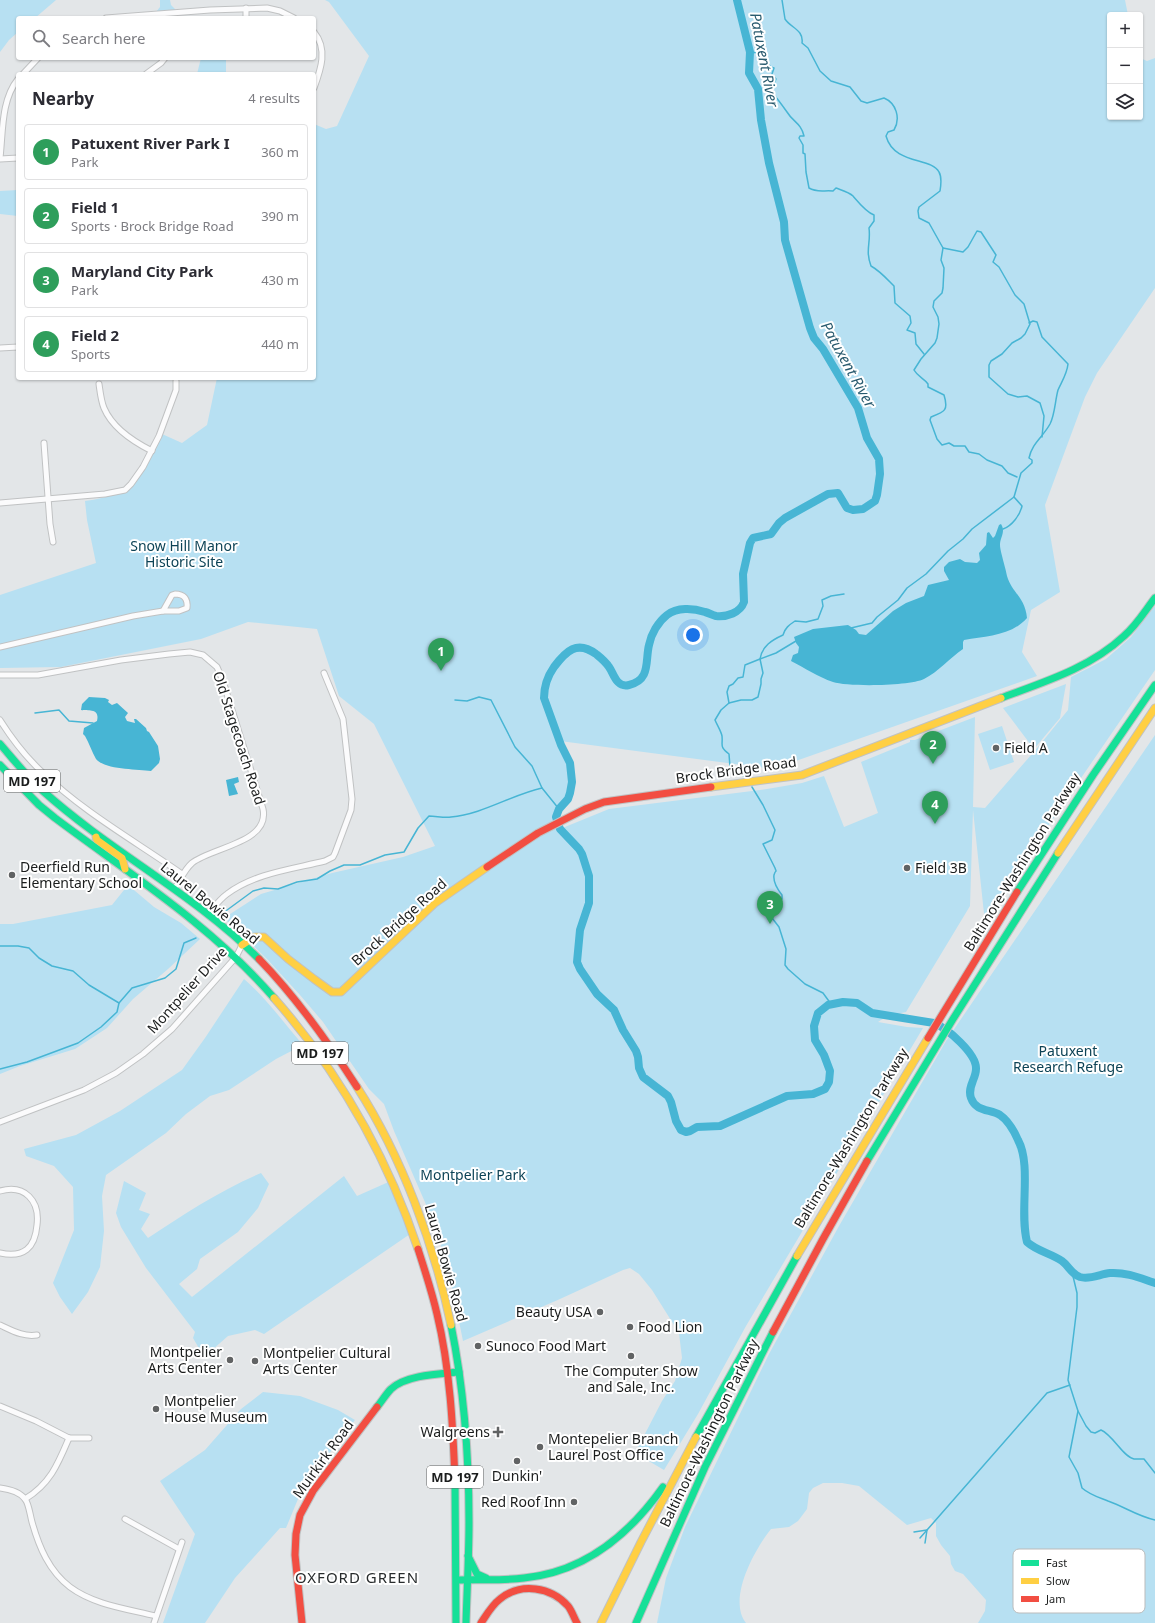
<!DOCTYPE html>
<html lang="en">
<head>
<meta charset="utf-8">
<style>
	:root { --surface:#fff; --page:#f2f2f3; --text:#2b2b33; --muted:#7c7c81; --line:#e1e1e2; --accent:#b45309 }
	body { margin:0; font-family:"Noto Sans",sans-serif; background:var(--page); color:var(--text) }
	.controls { position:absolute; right:12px; top:12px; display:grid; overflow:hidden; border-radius:4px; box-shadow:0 1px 3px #0004 }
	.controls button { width:36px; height:36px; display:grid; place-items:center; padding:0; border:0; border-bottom:1px solid var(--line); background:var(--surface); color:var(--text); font:20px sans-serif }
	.you { position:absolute; left:693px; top:635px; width:14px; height:14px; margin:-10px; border:3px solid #fff; border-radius:50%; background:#1a73e8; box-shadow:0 0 0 6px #1a73e833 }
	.badge { display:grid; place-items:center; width:26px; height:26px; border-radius:50%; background:var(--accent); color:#fff; font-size:13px; font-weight:700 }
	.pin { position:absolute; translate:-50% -33px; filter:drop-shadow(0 1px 2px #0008) }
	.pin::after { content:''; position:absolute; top:21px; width:14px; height:12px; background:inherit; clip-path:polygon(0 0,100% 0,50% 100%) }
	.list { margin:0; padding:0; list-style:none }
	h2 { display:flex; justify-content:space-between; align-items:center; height:52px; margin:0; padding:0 16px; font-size:17px }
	h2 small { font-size:13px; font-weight:400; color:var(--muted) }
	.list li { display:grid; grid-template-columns:26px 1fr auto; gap:12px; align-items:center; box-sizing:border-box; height:56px; margin:0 8px 8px; padding:0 8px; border:1px solid var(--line); border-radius:4px }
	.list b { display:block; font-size:15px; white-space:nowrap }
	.list p { margin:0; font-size:13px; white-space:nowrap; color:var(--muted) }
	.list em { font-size:13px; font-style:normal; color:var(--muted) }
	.icon { flex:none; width:22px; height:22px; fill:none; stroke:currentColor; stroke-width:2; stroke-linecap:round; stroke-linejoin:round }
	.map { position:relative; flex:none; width:1155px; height:1623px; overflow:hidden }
	.search { position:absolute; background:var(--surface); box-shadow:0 1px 3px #0004; left:16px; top:16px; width:300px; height:44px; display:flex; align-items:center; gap:10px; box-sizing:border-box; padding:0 14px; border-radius:4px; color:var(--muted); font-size:15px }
	.panel { position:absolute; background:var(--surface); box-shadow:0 1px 3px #0004; left:16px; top:72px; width:300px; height:308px; border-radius:4px }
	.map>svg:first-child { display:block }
</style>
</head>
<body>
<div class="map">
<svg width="1155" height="1623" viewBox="0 0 1155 1623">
	<rect width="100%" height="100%" fill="#e3e6e8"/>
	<g fill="#b7e0f2">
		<path d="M 0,0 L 56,0 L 35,18 L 18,18 L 18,32 L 9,40 L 0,52 Z"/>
		<path d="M 160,0 L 170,0 L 171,5 L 176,10 L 156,12 L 160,7 Z"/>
		<path d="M 325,0 L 1125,0 L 1128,15 L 1110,15 L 1110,117 L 1140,117 L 1140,58 L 1147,61 L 1155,58 L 1155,288 L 1097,373 L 1085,397 L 1045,505 L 1060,592 L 1031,610 L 1022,652 L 1037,676 L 773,769 L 560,741 L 570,763 L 572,782 L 568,799 L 556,813 L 560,829 L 609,809 L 767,789 L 802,783 L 824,776 L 844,827 L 878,813 L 861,762 L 910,742 L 910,740 L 915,740 L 975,717 L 973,807 L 985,808 L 1038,747 L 1068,710 L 1071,677 L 1106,659 L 1131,637 L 1155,606 L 1155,670 L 1029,854 L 997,907 L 985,923 L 973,810 L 970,906 L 906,1012 L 887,1016 L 878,1022 L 907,1027 L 923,1028 L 746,1326 L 698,1414 L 664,1470 L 635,1453 L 662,1401 L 675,1381 L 682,1358 L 679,1333 L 652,1290 L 639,1274 L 630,1268 L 623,1270 L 560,1299 L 463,1341 L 451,1282 L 442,1249 L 431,1216 L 394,1131 L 384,1104 L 369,1089 L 323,1022 L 300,995 L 267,959 L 224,918 L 261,894 L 332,873 L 403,857 L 435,846 L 374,724 L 339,696 L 317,629 L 248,622 L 201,639 L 61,667 L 0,668 L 0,595 L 96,563 L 87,520 L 85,501 C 134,495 142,476 162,434 L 182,443 L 207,425 L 217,378 L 314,378 L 314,124 L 326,129 L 337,126 L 369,56 L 329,2 Z"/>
		<path d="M 201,58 L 226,58 L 226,74 L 197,74 Z"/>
		<path d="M 18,190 L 18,216 L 0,214 L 0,191 Z"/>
		<path d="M 1066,684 L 1060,718 L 1034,749 L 1003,708 Z"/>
		<path d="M 1002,726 L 1014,762 L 990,770 L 978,734 Z"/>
		<path d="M 1155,735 L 1155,1623 L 978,1623 L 985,1611 L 986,1600 L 963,1574 L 955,1571 L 951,1564 L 950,1556 L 941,1545 L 936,1536 L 936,1523 L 931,1518 L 907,1525 L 859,1486 L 842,1483 L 823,1483 L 813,1488 L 809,1493 L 807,1509 L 798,1521 L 789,1527 L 771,1529 C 755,1549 727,1599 746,1623 L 657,1623 L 666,1578 L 685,1527 L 769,1354 L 839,1226 L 946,1041 Z"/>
		<path d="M 128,885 L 154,907 L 181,923 L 200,939 L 168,969 L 133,999 L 107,1028 L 75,1049 L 20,1066 L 0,1074 L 0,924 L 13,924 L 112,905 Z"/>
		<path d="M 244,979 C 266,998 284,1023 303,1045 L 276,1059 L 229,1090 L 210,1096 L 186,1114 L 166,1133 L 106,1175 L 102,1196 L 104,1231 L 100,1267 L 88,1292 L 72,1314 L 60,1297 L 53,1283 L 74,1230 L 73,1187 L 54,1166 L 26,1156 L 24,1149 L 76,1135 L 120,1111 L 182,1070 L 205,1038 Z"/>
		<path d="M 261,1173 L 269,1184 L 258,1208 L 238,1232 L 200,1259 L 197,1269 L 179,1284 L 192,1297 L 344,1176 L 357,1196 L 393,1180 L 413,1232 L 264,1334 L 255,1330 L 228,1336 L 204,1357 L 193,1338 L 195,1332 L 146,1268 L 121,1227 L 116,1213 L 124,1181 L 146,1193 L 139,1210 L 150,1214 L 141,1229 L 148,1238 C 184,1214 221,1190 261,1173 Z"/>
		<path d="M 263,1392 L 300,1396 L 338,1410 L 355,1420 L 303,1487 L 286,1528 L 280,1528 L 235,1578 L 205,1623 L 163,1623 L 195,1534 L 160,1481 L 205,1450 L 241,1409 Z"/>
	</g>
	<g fill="#47b5d4">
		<path d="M 1001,524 C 1006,532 1000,537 1000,545 C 1000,551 1006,569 1007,576 C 1012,593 1025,597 1027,618 C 1011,636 987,636 964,640 L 963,642 L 963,649 C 950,658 938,672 924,679 C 910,686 848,687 833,682 C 818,677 805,668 791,661 L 793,655 L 798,653 L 799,647 L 796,643 L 794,637 L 813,629 L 848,625 L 856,630 L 859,634 L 866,635 L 893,611 L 906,603 L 924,596 L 928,585 L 949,580 L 944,571 L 944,567 L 949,562 L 960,559 L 965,562 L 977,563 L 980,560 L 979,553 L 986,545 L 987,533 L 989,532 L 993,538 L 995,536 L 999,525 Z"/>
		<path d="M 89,697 L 105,698 L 109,700 L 108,702 L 112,705 L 117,703 L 128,713 L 125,717 L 127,721 L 135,723 L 134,719 L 136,719 L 146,728 L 147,731 L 149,732 L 158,746 L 160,759 L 159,763 L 151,771 C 137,769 105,770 96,759 C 92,752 89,743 85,736 L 83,734 L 84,728 L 97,721 C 100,708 89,711 81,710 L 82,704 Z"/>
		<path d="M 238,777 L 239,782 L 234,784 L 238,794 L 229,796 L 226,780 Z"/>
	</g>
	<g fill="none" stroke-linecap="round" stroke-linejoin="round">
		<g stroke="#47b5d4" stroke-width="1.5">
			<path d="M 782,0 L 785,19 C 791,28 804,30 802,43 L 808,48 L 820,71 L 831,81 L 850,87 L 861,101 L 867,103 L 884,98 C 896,103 901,118 894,130 L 888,132 L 886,136 C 894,165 931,157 939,172 C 942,177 941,185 940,191 L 919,207 L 918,211 L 919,218 L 929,223 L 943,248 L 941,260 L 944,268 L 943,288 L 942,293 L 934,301 L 933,307 L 938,317 L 939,324 L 937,338 L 935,343 L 921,359 L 914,370 C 918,377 924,378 928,384 L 928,387 L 944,395 C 949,411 944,412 931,417 L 930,420 L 937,439 L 942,445 L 949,443 L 954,446 L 965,446 L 969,452 L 979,454 L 987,460 L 1002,466 L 1008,473 L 1017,477"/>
			<path d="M 750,52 L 758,53 L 771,67 L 774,68 L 772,74 L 776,79 L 771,91 C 777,98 782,105 787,112 C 793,122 801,123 804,136 L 800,136 L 799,138 L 803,145 L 803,153 L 805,154 L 806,172 L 809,188 C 817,193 824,190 833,191 L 836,188 C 841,190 849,192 853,196 C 859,203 866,212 874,215 L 874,221 L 869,228 C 871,243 865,250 871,266 C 880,271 887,279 894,286 L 895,303 L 910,316 L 911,323 L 907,330 L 915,333 L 916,344 L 924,354"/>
			<path d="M 943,248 L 963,252 L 968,247 L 977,231 L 981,232 L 996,255 L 993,262 L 999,267 L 1015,295 L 1024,304 L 1030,324 L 1025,334 L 1021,338 L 1012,343 L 1002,354 L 991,361 L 989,365 L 989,377 L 1008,394 L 1018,397 L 1027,396 L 1040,403 L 1044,416 L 1042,437"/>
			<path d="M 1003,529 C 1012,526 1020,515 1022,506 L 1014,497"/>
			<path d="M 851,628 L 872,623 L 877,617 L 898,600 L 907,588 L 926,574 L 948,551 L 963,539 L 972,529 L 1014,497 L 1021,473 L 1032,463 L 1032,460 L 1029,458 C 1032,443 1043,437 1050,424 C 1055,414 1055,401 1058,390 C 1062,381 1067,374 1068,364 L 1042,337 L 1037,322 L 1033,321 L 1029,323"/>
			<path d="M 455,700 L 467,701 L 479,697 L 491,700 L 515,747 L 532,766 L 542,788"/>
			<path d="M 729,703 L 741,700 L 752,700 L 758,697 L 761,684 L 761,679 L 763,673 L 760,659 L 776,653 L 796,641"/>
			<path d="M 35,713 L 59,710 L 69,721 L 93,723"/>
			<path d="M 744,776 L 737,773 L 730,767 L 729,754 C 719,746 723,746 722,736 C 721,731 717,725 715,720 L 721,710 L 729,703 L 727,692 L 729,686 L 733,684 L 738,678 L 743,677 L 745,665 L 760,659 C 762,646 772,640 783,635 C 785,628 789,625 795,621 L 806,622 L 818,619 L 823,606 L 822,600 L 831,596 L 844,594"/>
			<path d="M 752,787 L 763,805 L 775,830 L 772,840 L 763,844 L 775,868 C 777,874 776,868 774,875 C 773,882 778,890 782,895 L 782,899 L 772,902 L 769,907 L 769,914 L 779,927 L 786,949 L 785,965 L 788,969 L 805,984 L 823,993 L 831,1004"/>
			<path d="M 223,913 L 253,891 L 264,888 L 278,889 L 297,882 L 317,879 L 330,871 L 344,865 L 360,865 L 385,855 L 404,852 L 418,828 L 429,816 C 436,816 444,818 451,817 C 483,814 511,795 542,788 L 559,809"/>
			<path d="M 0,946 L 18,946 L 29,948 L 39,958 L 52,966 L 73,971 L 89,985 L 119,1003 L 132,988 L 165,978 L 176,969 L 184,943 L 196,938"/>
			<path d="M 0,1069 L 27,1062 L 78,1043 L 101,1027 L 117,1012 L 119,1003"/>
			<path d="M 1072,1272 L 1077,1293 L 1077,1307 L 1068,1380 L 1078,1411 L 1086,1426 L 1091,1432 L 1095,1433 L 1101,1430 C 1113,1435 1123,1457 1134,1459 C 1137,1459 1141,1459 1144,1459 L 1155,1473"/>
			<path d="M 1078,1411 L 1069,1457 L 1078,1473 L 1082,1488 C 1090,1495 1098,1497 1108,1501 C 1125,1507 1137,1516 1155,1520"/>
			<path d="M 914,1532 L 927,1530 L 925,1543"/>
			<path d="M 920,1538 L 1047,1393 L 1070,1385"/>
		</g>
		<path stroke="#47b5d4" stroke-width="8" d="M 737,0 L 750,52 L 749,73 L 758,89 L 761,120 L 769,163 L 784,222 L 785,240 L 810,328 L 814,338 L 823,349 L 858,408 L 867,438 L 879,459 L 880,474 L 877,495 L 875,501 L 863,509 L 853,510 L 847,508 L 838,493 L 828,494 L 785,518 L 779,523 L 771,534 L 753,538 L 750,543 L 743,574 L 744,602 C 740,613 727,617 716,616 C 712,615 709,613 705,612 C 693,608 677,607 667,615 C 658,622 651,634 649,645 C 645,661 651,680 629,685 C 625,686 621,685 618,682 C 614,678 612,671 609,667 C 605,661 601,658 596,654 C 577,640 566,651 554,667 C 547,677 544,686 544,698 L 561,745 L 570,763 L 572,782 L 570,793 L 568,799 L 559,809 L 556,817 L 560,829 L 579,849 L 582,854 L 589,876 L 589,903 L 580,930 L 577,962 L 580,969 L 597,994 L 614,1010 L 623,1030 L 636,1051 L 638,1057 L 639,1068 L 643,1077 L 668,1096 L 671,1102 L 676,1121 L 681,1130 L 686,1132 L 690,1131 L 697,1127 L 720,1126 L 787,1096 L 813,1094 L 825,1089 L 829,1082 L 830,1071 L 824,1055 L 815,1040 L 814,1026 L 818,1013 L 828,1005 L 843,1002 L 857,1003 L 872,1013 L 934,1023 C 947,1028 977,1054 976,1069 C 976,1079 967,1087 971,1098 C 976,1112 990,1109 1000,1115 C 1009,1121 1014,1131 1018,1140 C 1032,1166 1019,1211 1027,1242 C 1037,1251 1050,1253 1062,1261 C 1069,1266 1071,1274 1080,1277 C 1090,1280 1100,1274 1110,1273 C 1127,1272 1140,1278 1155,1283"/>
		<defs>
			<g id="street">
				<path d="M 246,8 L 246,18"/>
				<path d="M 106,18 L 210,10 L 267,8 L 280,11 L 294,18"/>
				<path d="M 314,32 C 328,49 321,69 314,88"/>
				<path d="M 23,74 L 38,58"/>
				<path d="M 146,74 L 161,63 L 165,58"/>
				<path d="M 0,158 C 3,132 1,100 18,79"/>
				<path d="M 0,159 L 18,158"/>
				<path d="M 0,348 L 18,347"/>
				<path d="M 99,384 C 100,391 101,401 104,408 C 112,427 134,442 152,451"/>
				<path d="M 44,443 L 50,524 L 53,542"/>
				<path d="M 0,503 L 105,494 L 125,490 L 131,484 L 143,467 L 159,436 L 176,390 L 176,381"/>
				<path d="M 175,594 C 184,594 188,599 187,608 L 179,611 L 163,611 L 172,595 Z"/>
				<path d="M 0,647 L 133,616 L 163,611"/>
				<path d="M 0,675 L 38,675 L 121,660 L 169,654 L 190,652 L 203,655 L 217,667 L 223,681 L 263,809 C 270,843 212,847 192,863 C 184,870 181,879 175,888"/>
				<path d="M 0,720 C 12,739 26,757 42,772 C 83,812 135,841 182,874"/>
				<path d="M 208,914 C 214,907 220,899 227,894 C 255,873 293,869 325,861 L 333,857 L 335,853 L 351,810 L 352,799 L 343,719 L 324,673"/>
				<path d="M 0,1122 L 84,1090 L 116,1073 L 143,1054 L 172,1029 L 236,957 L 242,945"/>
				<path d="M 0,1191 C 25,1184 40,1201 37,1225 C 35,1248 24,1258 0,1253"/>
				<path d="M 0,1325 C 13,1331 23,1337 37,1335"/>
				<path d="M 0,1406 L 36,1421 L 69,1438"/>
				<path d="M 69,1438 L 89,1438"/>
				<path d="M 0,1488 C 8,1489 19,1491 25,1499 C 29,1504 30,1515 32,1522 C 39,1547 49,1571 70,1587 C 94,1605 128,1609 156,1616"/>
				<path d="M 25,1499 C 50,1484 58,1464 69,1438"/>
				<path d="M 125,1519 L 179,1549"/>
				<path d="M 154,1623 L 182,1542"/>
			</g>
			<g id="fast">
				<path d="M 1001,698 C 1044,682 1090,668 1124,636 C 1136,626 1145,611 1155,598"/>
				<path d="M 0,744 C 14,760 27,777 43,791 C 111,852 194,894 259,959"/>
				<path d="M 0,765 L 39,805 L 55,818 C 131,875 211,925 274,998"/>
				<path d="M 1017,892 L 1093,775 L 1155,685"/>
				<path d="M 867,1161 L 953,1019 L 1058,853"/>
				<path d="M 451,1325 C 464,1389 469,1456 469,1522 C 469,1556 467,1589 466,1623"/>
				<path d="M 377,1407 C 382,1401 386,1394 391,1389 C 406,1375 439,1374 459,1372"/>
				<path d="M 696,1437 L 797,1256"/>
				<path d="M 455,1482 L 456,1623"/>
				<path d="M 468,1556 L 477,1574 L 486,1578"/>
				<path d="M 457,1580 C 479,1579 502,1581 524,1578 C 585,1572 629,1535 663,1487"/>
				<path d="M 636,1623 L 705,1467 L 773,1332"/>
			</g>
			<g id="slow">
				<path d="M 711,787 L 802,775 L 1001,698"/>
				<path d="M 96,837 L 97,840 L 122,858 L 125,869"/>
				<path d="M 1058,853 L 1155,708"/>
				<path d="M 242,945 L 254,937 L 264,937 L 288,959 L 314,979 L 332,992 L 341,992 L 435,903 L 487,867"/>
				<path d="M 274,998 C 339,1072 387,1156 418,1249"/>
				<path d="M 357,1087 C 402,1157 434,1244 451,1325"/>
				<path d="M 797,1256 L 928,1038"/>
				<path d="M 601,1623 L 641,1542 L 696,1437"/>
			</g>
			<g id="jam">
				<path d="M 487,867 L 538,833 L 585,809 L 604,802 L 711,787"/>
				<path d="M 259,959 C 297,998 328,1042 357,1087"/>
				<path d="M 928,1038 L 1017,892"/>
				<path d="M 418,1249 C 425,1271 432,1292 437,1314 C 450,1368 453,1426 455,1482"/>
				<path d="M 773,1332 L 823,1239 L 867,1161"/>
				<path d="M 302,1623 L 295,1555 L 296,1534 L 300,1515 L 313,1491 L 377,1407"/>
				<path d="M 481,1623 C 487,1614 492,1605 500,1599 C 521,1582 551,1587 568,1606 C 572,1611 574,1618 577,1623"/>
			</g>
		</defs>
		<use href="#street" stroke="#c0c2c3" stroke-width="7"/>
		<use href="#fast" stroke="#c0c2c3" stroke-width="9"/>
		<use href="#slow" stroke="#c0c2c3" stroke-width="9"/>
		<use href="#jam" stroke="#c0c2c3" stroke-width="9"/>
		<use href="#street" stroke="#fbfbfc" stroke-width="5"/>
		<use href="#fast" stroke="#16e098" stroke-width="7"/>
		<use href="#slow" stroke="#ffcf43" stroke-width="7"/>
		<use href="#jam" stroke="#f24e42" stroke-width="7"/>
	</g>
	<g fill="#616364" stroke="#fff" stroke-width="1.5">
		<circle cx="996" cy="748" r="4"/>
		<circle cx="907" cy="868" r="4"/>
		<circle cx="12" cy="875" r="4"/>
		<circle cx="600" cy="1312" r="4"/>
		<circle cx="630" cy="1327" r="4"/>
		<circle cx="478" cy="1346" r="4"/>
		<circle cx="631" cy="1356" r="4"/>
		<circle cx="230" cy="1360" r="4"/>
		<circle cx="255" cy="1361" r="4"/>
		<circle cx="156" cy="1409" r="4"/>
		<path d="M496 1426h4v4h4v4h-4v4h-4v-4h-4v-4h4z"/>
		<circle cx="540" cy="1447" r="4"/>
		<circle cx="517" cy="1461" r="4"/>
		<circle cx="574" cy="1502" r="4"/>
	</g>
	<g text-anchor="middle" stroke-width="4" stroke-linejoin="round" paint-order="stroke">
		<g fill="#fff" stroke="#5f6161" stroke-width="1">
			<rect x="4" y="770" width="56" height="22" rx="3"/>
			<rect x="292" y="1042" width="56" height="22" rx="3"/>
			<rect x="427" y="1466" width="56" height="22" rx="3"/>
		</g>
		<g font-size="13" font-weight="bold" fill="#1b1d1d">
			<text x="32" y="786">MD 197</text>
			<text x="320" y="1058">MD 197</text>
			<text x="455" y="1482">MD 197</text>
		</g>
		<g font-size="14" fill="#0d4356" stroke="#fff">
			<text x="184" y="551">Snow Hill Manor<tspan x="184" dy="16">Historic Site</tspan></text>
			<text x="1068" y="1056">Patuxent<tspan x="1068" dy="16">Research Refuge</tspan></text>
			<text x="473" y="1180">Montpelier Park</text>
		</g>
		<g font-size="14" fill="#1b1d1d" stroke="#fff">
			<text transform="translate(239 738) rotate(72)" y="5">Old Stagecoach Road</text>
			<text transform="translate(736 770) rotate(-8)" y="5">Brock Bridge Road</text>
			<text transform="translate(1022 862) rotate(-58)" y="5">Baltimore-Washington Parkway</text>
			<text transform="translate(210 903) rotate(39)" y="5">Laurel Bowie Road</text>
			<text transform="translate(399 922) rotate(-42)" y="5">Brock Bridge Road</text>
			<text transform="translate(187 990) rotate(-48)" y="5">Montpelier Drive</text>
			<text transform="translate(851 1138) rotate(-59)" y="5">Baltimore-Washington Parkway</text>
			<text transform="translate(446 1263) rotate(74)" y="5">Laurel Bowie Road</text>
			<text transform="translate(709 1433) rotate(-64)" y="5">Baltimore-Washington Parkway</text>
			<text transform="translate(323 1459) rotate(-54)" y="5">Muirkirk Road</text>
		</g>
		<g font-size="14" fill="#1b1d1d" stroke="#fff" text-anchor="start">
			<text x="1004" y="753">Field A</text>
			<text x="20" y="872">Deerfield Run<tspan x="20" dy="16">Elementary School</tspan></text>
			<text x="915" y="873">Field 3B</text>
			<text x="592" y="1317" text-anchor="end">Beauty USA</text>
			<text x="638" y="1332">Food Lion</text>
			<text x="486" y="1351">Sunoco Food Mart</text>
			<text x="222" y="1357" text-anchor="end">Montpelier<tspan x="222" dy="16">Arts Center</tspan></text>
			<text x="263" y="1358">Montpelier Cultural<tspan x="263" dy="16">Arts Center</tspan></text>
			<text x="631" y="1376" text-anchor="middle">The Computer Show<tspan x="631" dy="16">and Sale, Inc.</tspan></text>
			<text x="164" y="1406">Montpelier<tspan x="164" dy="16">House Museum</tspan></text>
			<text x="490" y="1437" text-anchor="end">Walgreens</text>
			<text x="548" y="1444">Montepelier Branch<tspan x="548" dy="16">Laurel Post Office</tspan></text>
			<text x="517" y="1481" text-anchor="middle">Dunkin'</text>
			<text x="566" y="1507" text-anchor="end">Red Roof Inn</text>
		</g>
		<g font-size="15" font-style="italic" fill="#295b6f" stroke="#fff">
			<text transform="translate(764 60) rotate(79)" y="5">Patuxent River</text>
			<text transform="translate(848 365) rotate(61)" y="5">Patuxent River</text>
		</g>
		<g font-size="15" letter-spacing="1" fill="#282c2d" stroke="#fff">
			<text x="357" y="1583">OXFORD GREEN</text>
		</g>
	</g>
	<rect x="1013" y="1549" width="132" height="64" rx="6" fill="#fff" stroke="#bbb" stroke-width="1"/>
	<rect x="1021" y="1560" width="18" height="6" fill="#16e098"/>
	<rect x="1021" y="1578" width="18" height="6" fill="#ffcf43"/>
	<rect x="1021" y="1596" width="18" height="6" fill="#f24e42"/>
	<g font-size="11" fill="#1b1d1d">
		<text x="1046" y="1567">Fast</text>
		<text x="1046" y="1585">Slow</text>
		<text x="1046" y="1603">Jam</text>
	</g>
</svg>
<div class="controls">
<button>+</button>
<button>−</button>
<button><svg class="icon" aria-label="layers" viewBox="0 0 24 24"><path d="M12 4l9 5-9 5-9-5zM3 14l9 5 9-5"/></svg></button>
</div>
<div class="you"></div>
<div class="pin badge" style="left:441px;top:671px;background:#2e9e5b">1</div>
<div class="pin badge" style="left:933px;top:764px;background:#2e9e5b">2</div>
<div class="pin badge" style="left:770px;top:924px;background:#2e9e5b">3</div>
<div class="pin badge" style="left:935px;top:824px;background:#2e9e5b">4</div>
<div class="search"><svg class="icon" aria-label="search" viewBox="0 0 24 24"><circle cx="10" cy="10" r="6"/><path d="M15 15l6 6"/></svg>Search here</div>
<section class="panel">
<h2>Nearby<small>4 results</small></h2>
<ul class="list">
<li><span class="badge" style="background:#2e9e5b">1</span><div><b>Patuxent River Park I</b><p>Park</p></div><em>360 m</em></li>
<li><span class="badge" style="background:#2e9e5b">2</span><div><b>Field 1</b><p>Sports · Brock Bridge Road</p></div><em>390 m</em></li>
<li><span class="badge" style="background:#2e9e5b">3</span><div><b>Maryland City Park</b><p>Park</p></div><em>430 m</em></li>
<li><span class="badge" style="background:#2e9e5b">4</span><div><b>Field 2</b><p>Sports</p></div><em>440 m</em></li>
</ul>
</section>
</div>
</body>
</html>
